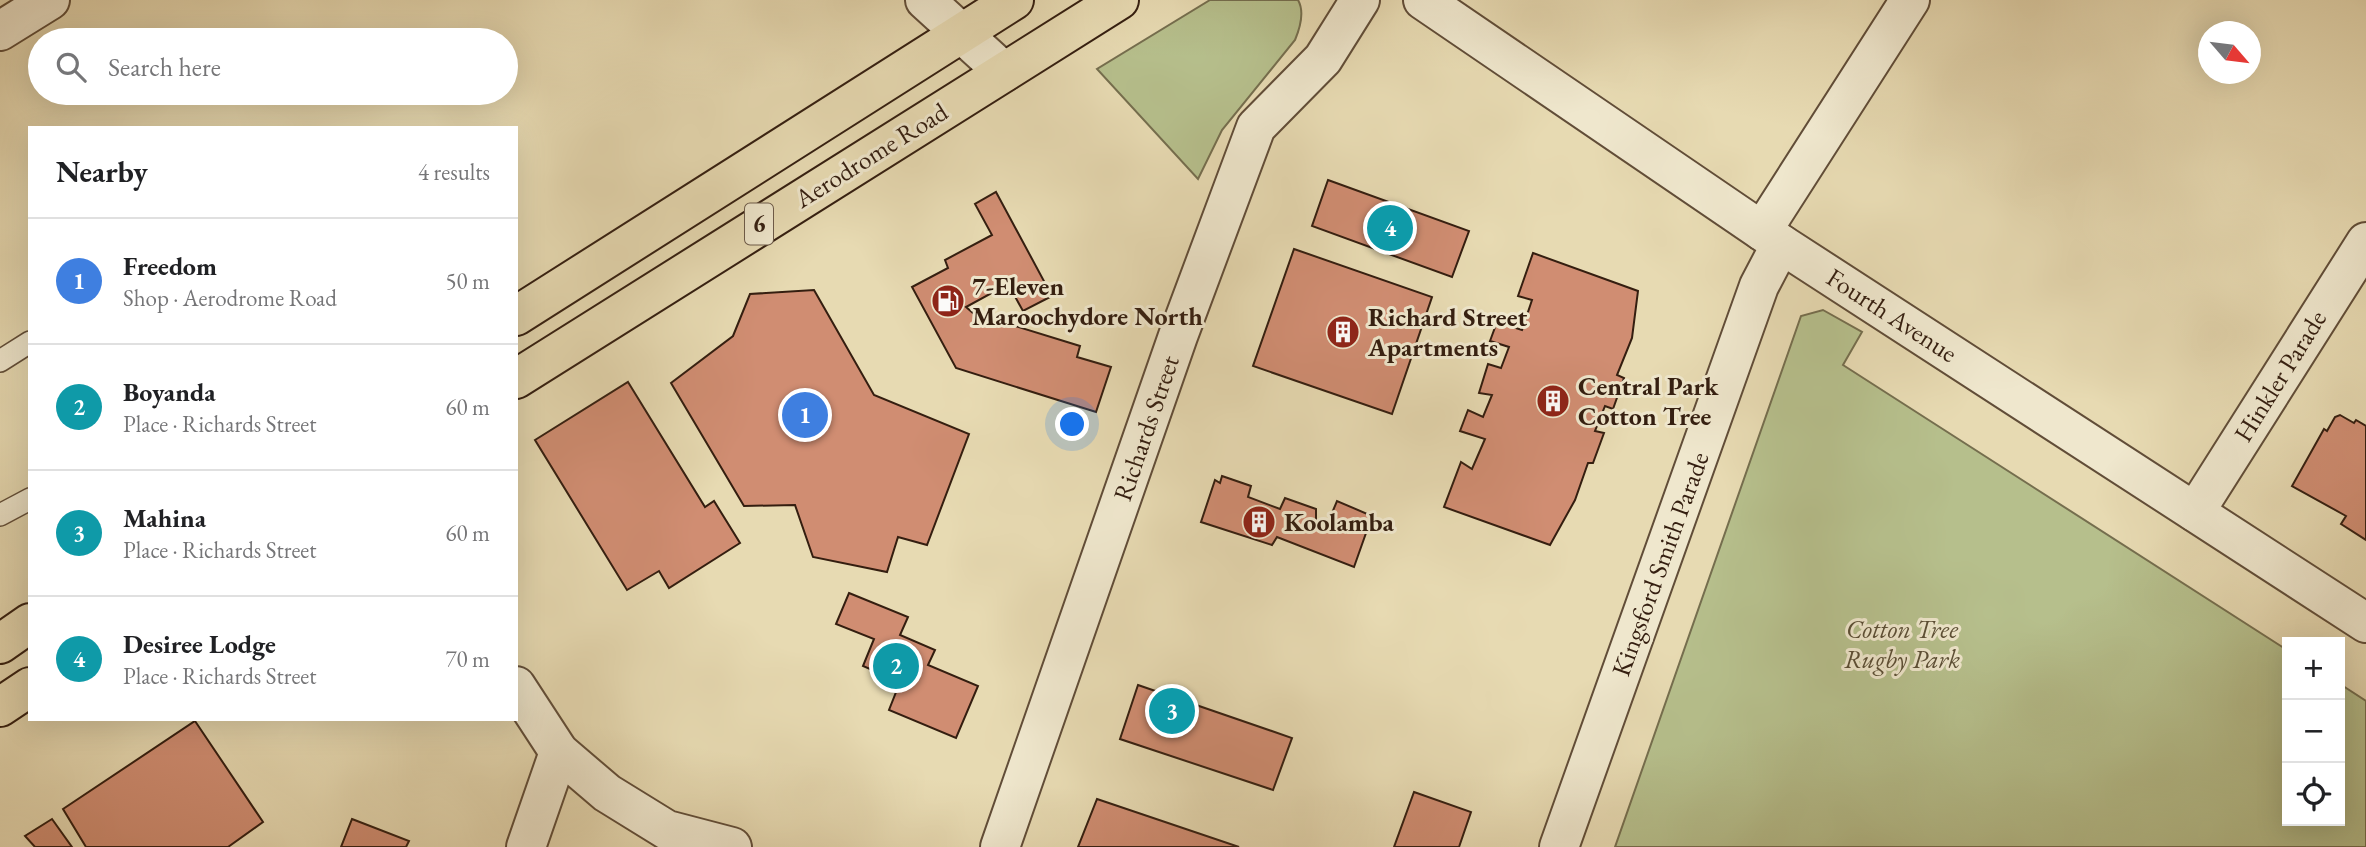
<!DOCTYPE html>
<html lang="en">
<head>
<meta charset="utf-8">
<style>
	:root { --surface:#fff; --page:#f6f6f6; --text:#202124; --muted:#757577; --line:#e0e0e0; --accent:#111827 }
	body { margin:0; font-family:"EB Garamond",serif; background:var(--page); color:var(--text) }
	.controls { position:absolute; right:21px; bottom:21px; display:grid; overflow:hidden; border-radius:0px; box-shadow:0 7px 28px #0002 }
	.controls button { width:63px; height:63px; display:grid; place-items:center; padding:0; border:0; border-bottom:2px solid var(--line); background:var(--surface); color:var(--text); font:35px sans-serif }
	.compass { position:absolute; left:2198px; top:21px; width:63px; height:63px; border-radius:50%; background:var(--surface); box-shadow:0 7px 28px #0002; rotate:118deg }
	.you { position:absolute; left:1073px; top:425px; width:24px; height:24px; margin:-18px; border:5px solid #fff; border-radius:50%; background:#1a73e8; box-shadow:0 0 0 10px #1a73e833 }
	.badge { display:grid; place-items:center; width:46px; height:46px; border-radius:50%; background:var(--accent); color:#fff; font-size:23px; font-weight:700 }
	.pin { position:absolute; translate:-50% -50%; border:4px solid #fff; box-shadow:0 2px 7px #0006 }
	.list { margin:0; padding:0; list-style:none }
	h2 { display:flex; justify-content:space-between; align-items:center; height:91px; margin:0; padding:0 28px; font-size:30px }
	h2 small { font-size:23px; font-weight:400; color:var(--muted) }
	.list li { display:grid; grid-template-columns:46px 1fr auto; gap:21px; align-items:center; box-sizing:border-box; height:126px; padding:0 28px; border-top:2px solid var(--line) }
	.list b { display:block; font-size:26px; white-space:nowrap }
	.list p { margin:0; font-size:23px; white-space:nowrap; color:var(--muted) }
	.list em { font-size:23px; font-style:normal; color:var(--muted) }
	.icon { flex:none; width:38px; height:38px; fill:none; stroke:currentColor; stroke-width:2; stroke-linecap:round; stroke-linejoin:round }
	.map { position:relative; flex:none; width:2366px; height:847px; overflow:hidden }
	.search { position:absolute; background:var(--surface); box-shadow:0 7px 28px #0002; left:28px; top:28px; width:490px; height:77px; display:flex; align-items:center; gap:18px; box-sizing:border-box; padding:0 24px; border-radius:38px; color:var(--muted); font-size:26px }
	.panel { position:absolute; background:var(--surface); box-shadow:0 7px 28px #0002; left:28px; top:126px; width:490px; height:595px; border-radius:0px }
	.map>svg:first-child { display:block }
</style>
</head>
<body>
<div class="map">
<svg width="2366" height="847" viewBox="0 0 2366 847">
	<rect width="100%" height="100%" fill="#e7dab2"/>
	<filter id="stains"><feTurbulence type="fractalNoise" baseFrequency=".00286" numOctaves="4"/><feColorMatrix values="0 0 0 0 .2 0 0 0 0 .09 0 0 0 0 .02 0 0 0 .5 -.17"/></filter>
	<radialGradient id="worn" r=".72"><stop offset=".6" stop-color="#630" stop-opacity="0"/><stop offset="1" stop-color="#630" stop-opacity=".3"/></radialGradient>
	<g fill="#b6bf8c" stroke="#756e4e" stroke-width="2">
		<path d="M 1210,0 L 1298,0 C 1305,12 1300,28 1295,40 L 1222,130 L 1198,179 L 1097,69 Z"/>
		<path d="M 1823,310 L 1862,332 L 1843,365 L 2287,650 L 2287,821 L 2340,821 L 2340,684 L 2366,701 L 2366,847 L 1615,847 L 1801,316 Z"/>
	</g>
	<g fill="#d08d72" stroke="#341e10" stroke-width="2">
		<path d="M 1328,180 L 1469,231 L 1452,277 L 1312,226 Z"/>
		<path d="M 996,192 L 1052,296 L 1023,311 L 1008,284 L 966,307 L 973,313 L 1080,346 L 1077,357 L 1111,367 L 1096,412 L 956,368 L 912,287 L 948,268 L 945,260 L 992,235 L 975,204 Z"/>
		<path d="M 1294,249 L 1432,297 L 1392,414 L 1253,366 Z"/>
		<path d="M 1533,253 L 1638,291 L 1632,338 L 1617,375 L 1624,378 L 1613,409 L 1605,406 L 1595,431 L 1604,433 L 1593,463 L 1588,463 L 1575,500 L 1550,545 L 1444,507 L 1461,462 L 1472,469 L 1485,439 L 1460,431 L 1468,410 L 1483,417 L 1492,395 L 1479,393 L 1488,364 L 1501,368 L 1509,347 L 1490,341 L 1497,322 L 1522,330 L 1532,300 L 1518,296 Z"/>
		<path d="M 814,290 L 874,395 L 969,434 L 927,545 L 898,537 L 887,572 L 813,557 L 795,505 L 744,506 L 671,383 L 733,336 L 750,294 Z"/>
		<path d="M 628,382 L 705,507 L 714,501 L 740,543 L 669,588 L 659,571 L 627,590 L 535,440 Z"/>
		<path d="M 2340,415 L 2354,423 L 2356,420 L 2366,426 L 2366,540 L 2341,524 L 2346,516 L 2292,486 L 2324,429 L 2327,431 L 2335,417 Z"/>
		<path d="M 1222,476 L 1251,486 L 1248,497 L 1280,509 L 1285,498 L 1316,509 L 1316,521 L 1327,525 L 1337,501 L 1372,516 L 1354,567 L 1277,537 L 1272,545 L 1201,522 L 1215,480 L 1220,483 Z"/>
		<path d="M 849,593 L 908,617 L 900,635 L 935,650 L 928,665 L 978,686 L 956,738 L 889,710 L 900,682 L 863,666 L 874,639 L 836,624 Z"/>
		<path d="M 1138,685 L 1292,738 L 1273,790 L 1120,739 Z"/>
		<path d="M 195,721 L 263,822 L 228,847 L 86,847 L 63,809 Z"/>
		<path d="M 1414,792 L 1471,812 L 1459,847 L 1394,847 Z"/>
		<path d="M 1097,799 L 1239,847 L 1078,847 Z"/>
		<path d="M 52,819 L 72,847 L 35,847 L 25,836 Z"/>
		<path d="M 352,819 L 409,841 L 406,847 L 341,847 Z"/>
	</g>
	<g fill="none" stroke-linecap="round" stroke-linejoin="round">
		<defs>
			<g id="service">
				<path d="M 0,361 L 30,342"/>
				<path d="M 0,515 L 30,499"/>
			</g>
			<g id="minor">
				<path d="M 0,31 L 50,0"/>
				<path d="M 1762,231 L 1910,0"/>
				<path d="M 2195,512 L 2366,242"/>
				<path d="M 516,686 L 559,752 L 607,793 L 667,830 L 732,847"/>
				<path d="M 526,847 L 559,752"/>
				<path d="M 1000,847 L 1178,336 L 1256,127 L 1323,59 L 1360,0"/>
				<path d="M 1559,847 L 1759,286 L 1781,244"/>
			</g>
			<g id="tertiary">
				<path d="M 925,0 L 1004,72"/>
				<path d="M 1423,0 L 1781,244 L 2366,623"/>
			</g>
			<g id="primary">
				<path d="M 516,316 L 1014,0"/>
				<path d="M 516,379 L 1119,0"/>
				<path d="M 0,644 L 30,623"/>
				<path d="M 0,707 L 30,687"/>
			</g>
		</defs>
		<use href="#service" stroke="#614d38" stroke-width="24"/>
		<use href="#minor" stroke="#614d38" stroke-width="42"/>
		<use href="#tertiary" stroke="#614d38" stroke-width="42"/>
		<use href="#primary" stroke="#341e10" stroke-width="42"/>
		<use href="#service" stroke="#efe7cd" stroke-width="21"/>
		<use href="#minor" stroke="#efe7cd" stroke-width="38"/>
		<use href="#tertiary" stroke="#efe7cd" stroke-width="38"/>
		<use href="#primary" stroke="#e7dab2" stroke-width="38"/>
	</g>
	<defs>
		<symbol id="fuel-disc" viewBox="-11 -11 22 22"><circle r="9.5" fill="#8f2418" stroke="#efe7cd"/><path d="M-5.5-6h7V0h2V4h1.3V-2.5L3-4.5l.8-.8L6-3V5H2.5V1h-1V6h-7ZM-4.2-4.7v3.2H.2V-4.7Z" fill="#fff"/></symbol>
		<symbol id="building-disc" viewBox="-11 -11 22 22"><circle r="9.5" fill="#8f2418" stroke="#efe7cd"/><path d="M-4-6H4V6H1V3H-1V6H-4ZM-2.5-4.3h1.7v1.8h-1.7ZM.8-4.3h1.7v1.8H.8ZM-2.5-1h1.7V.8h-1.7ZM.8-1h1.7V.8H.8Z" fill="#fff"/></symbol>
	</defs>
	<g fill-rule="evenodd">
		<use href="#fuel-disc" x="929" y="282" width="38" height="38"/>
		<use href="#building-disc" x="1324" y="313" width="38" height="38"/>
		<use href="#building-disc" x="1534" y="382" width="38" height="38"/>
		<use href="#building-disc" x="1240" y="503" width="38" height="38"/>
	</g>
	<g text-anchor="middle" stroke-width="6" stroke-linejoin="round" paint-order="stroke">
		<rect fill="#efe7cd" stroke="#6c5a49" stroke-width="2" x="745" y="203.5" width="28" height="41" rx="5"/>
		<g font-size="24" font-weight="bold" fill="#341e10">
			<text x="759" y="232">6</text>
		</g>
		<g font-size="26" fill="#341e10" stroke="#efe7cd">
			<text transform="translate(871 155) rotate(-32)" y="9">Aerodrome Road</text>
			<text transform="translate(1892 315) rotate(33)" y="9">Fourth Avenue</text>
			<text transform="translate(2280 376) rotate(-58)" y="9">Hinkler Parade</text>
			<text transform="translate(1146 428) rotate(-71)" y="9">Richards Street</text>
			<text transform="translate(1660 564) rotate(-70)" y="9">Kingsford Smith Parade</text>
		</g>
		<g font-size="26" font-weight="bold" fill="#341e10" stroke="#efe7cd" text-anchor="start">
			<text x="972" y="295">7-Eleven<tspan x="972" dy="30">Maroochydore North</tspan></text>
			<text x="1368" y="326">Richard Street<tspan x="1368" dy="30">Apartments</tspan></text>
			<text x="1578" y="395">Central Park<tspan x="1578" dy="30">Cotton Tree</tspan></text>
			<text x="1284" y="531">Koolamba</text>
		</g>
		<g font-size="26" font-style="italic" fill="#5b4e35" stroke="#efe7cd">
			<text x="1902" y="638">Cotton Tree<tspan x="1902" dy="30">Rugby Park</tspan></text>
		</g>
	</g>
	<rect width="100%" height="100%" filter="url(#stains)"/>
	<rect width="100%" height="100%" fill="url(#worn)"/>
</svg>
<div class="controls">
<button>+</button>
<button>−</button>
<button><svg class="icon" aria-label="locate" viewBox="0 0 24 24"><circle cx="12" cy="12" r="6"/><path d="M12 2v4M12 18v4M2 12h4M18 12h4"/></svg></button>
</div>
<svg class="compass" viewBox="-18 -18 36 36"><path d="M0-13l5 13h-10z" fill="#e53935"/><path d="M0 13l5-13h-10z" fill="#757577"/></svg>
<div class="you"></div>
<div class="pin badge" style="left:805px;top:415px;background:#3f7fe0">1</div>
<div class="pin badge" style="left:896px;top:666px;background:#0f9aa8">2</div>
<div class="pin badge" style="left:1172px;top:711px;background:#0f9aa8">3</div>
<div class="pin badge" style="left:1390px;top:228px;background:#0f9aa8">4</div>
<div class="search"><svg class="icon" aria-label="search" viewBox="0 0 24 24"><circle cx="10" cy="10" r="6"/><path d="M15 15l6 6"/></svg>Search here</div>
<section class="panel">
<h2>Nearby<small>4 results</small></h2>
<ul class="list">
<li><span class="badge" style="background:#3f7fe0">1</span><div><b>Freedom</b><p>Shop · Aerodrome Road</p></div><em>50 m</em></li>
<li><span class="badge" style="background:#0f9aa8">2</span><div><b>Boyanda</b><p>Place · Richards Street</p></div><em>60 m</em></li>
<li><span class="badge" style="background:#0f9aa8">3</span><div><b>Mahina</b><p>Place · Richards Street</p></div><em>60 m</em></li>
<li><span class="badge" style="background:#0f9aa8">4</span><div><b>Desiree Lodge</b><p>Place · Richards Street</p></div><em>70 m</em></li>
</ul>
</section>
</div>
</body>
</html>
